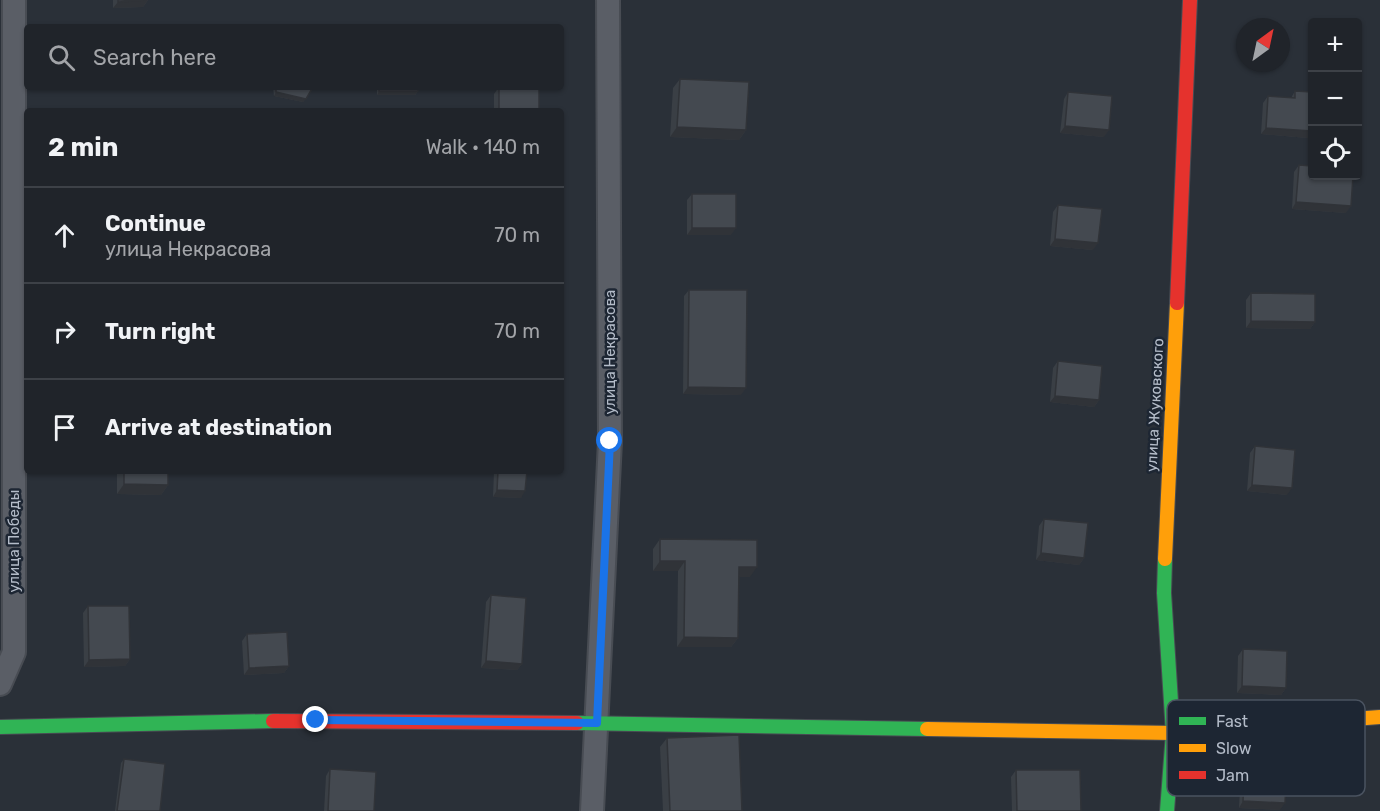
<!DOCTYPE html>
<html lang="en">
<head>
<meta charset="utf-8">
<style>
	:root { --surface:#20242a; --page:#282c32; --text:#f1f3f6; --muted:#a2a4a8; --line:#3d4147 }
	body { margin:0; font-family:Rubik,sans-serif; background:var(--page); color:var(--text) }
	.controls { position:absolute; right:18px; top:18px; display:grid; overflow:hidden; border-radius:6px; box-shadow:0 2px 4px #0004 }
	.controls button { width:54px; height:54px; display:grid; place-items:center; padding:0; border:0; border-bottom:2px solid var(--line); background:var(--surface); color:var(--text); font:30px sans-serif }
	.compass { position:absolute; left:1236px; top:18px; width:54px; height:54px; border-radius:50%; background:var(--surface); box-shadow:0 2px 4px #0004; rotate:33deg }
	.stop { position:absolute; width:18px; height:18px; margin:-14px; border:4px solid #1a73e8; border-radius:50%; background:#fff }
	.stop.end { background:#1a73e8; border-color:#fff; box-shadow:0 2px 6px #0008 }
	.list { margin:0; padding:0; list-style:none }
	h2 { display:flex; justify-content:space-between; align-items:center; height:78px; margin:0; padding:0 24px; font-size:26px }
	h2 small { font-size:20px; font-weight:400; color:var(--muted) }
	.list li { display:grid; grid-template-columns:39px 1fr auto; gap:18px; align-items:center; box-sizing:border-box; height:96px; padding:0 24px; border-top:2px solid var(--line) }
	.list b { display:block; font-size:22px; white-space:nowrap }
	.list p { margin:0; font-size:20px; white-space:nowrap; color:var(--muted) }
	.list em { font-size:20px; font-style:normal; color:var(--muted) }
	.icon { flex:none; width:33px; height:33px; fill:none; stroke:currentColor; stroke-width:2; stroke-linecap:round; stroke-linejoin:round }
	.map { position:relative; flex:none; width:1380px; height:811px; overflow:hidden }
	.search { position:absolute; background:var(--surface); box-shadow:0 2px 4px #0004; left:24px; top:24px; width:540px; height:66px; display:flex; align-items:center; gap:15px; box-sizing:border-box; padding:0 21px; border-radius:6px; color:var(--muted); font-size:22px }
	.panel { position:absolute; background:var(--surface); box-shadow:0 2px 4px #0004; left:24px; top:108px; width:540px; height:366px; border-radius:6px }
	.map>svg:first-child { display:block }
</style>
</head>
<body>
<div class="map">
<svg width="1380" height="811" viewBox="0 0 1380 811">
	<rect width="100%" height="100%" fill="#2a3038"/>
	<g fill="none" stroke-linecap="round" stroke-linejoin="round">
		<defs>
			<g id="street">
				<path d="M 0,684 L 14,652 L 14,0"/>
				<path d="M 592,811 L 610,441 L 608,0"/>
			</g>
			<g id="fast">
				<path d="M 1165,559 L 1164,593 L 1173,733 L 1167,811"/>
				<path d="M 577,723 L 927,729"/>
				<path d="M 0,727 L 273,721"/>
			</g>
			<g id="slow">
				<path d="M 1165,559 L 1177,303"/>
				<path d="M 927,729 L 1173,733 L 1380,717"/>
			</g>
			<g id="jam">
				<path d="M 1177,303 L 1190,0"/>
				<path d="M 273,721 L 577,723"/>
			</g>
		</defs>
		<use href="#street" stroke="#484c53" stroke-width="26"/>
		<use href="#fast" stroke="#484c53" stroke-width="16"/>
		<use href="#slow" stroke="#484c53" stroke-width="16"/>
		<use href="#jam" stroke="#484c53" stroke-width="16"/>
		<use href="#street" stroke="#5a5e66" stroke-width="22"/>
		<use href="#fast" stroke="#30b455" stroke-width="14"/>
		<use href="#slow" stroke="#ff9f0a" stroke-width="14"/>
		<use href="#jam" stroke="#e5322d" stroke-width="14"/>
	</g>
	<g fill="#3a3f45">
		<path d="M 113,0 L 148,0 L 143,7 L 113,8 Z"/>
		<path d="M 680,79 L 746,130 L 739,140 L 670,137 L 673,88 Z"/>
		<path d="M 273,87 L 313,87 L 303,102 L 274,96 Z"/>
		<path d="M 377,87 L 418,87 L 418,91 L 415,95 L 377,95 Z"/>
		<path d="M 499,87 L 539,111 L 494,111 L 494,94 Z"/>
		<path d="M 1295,91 L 1312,92 L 1312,131 L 1308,138 L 1261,134 L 1263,103 L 1268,96 L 1291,98 Z"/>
		<path d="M 1068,92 L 1104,137 L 1060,133 L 1064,99 Z"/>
		<path d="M 1299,165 L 1346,213 L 1292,209 L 1294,172 Z"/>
		<path d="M 692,194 L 731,235 L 687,235 L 687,200 Z"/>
		<path d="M 1058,205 L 1093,250 L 1050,246 L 1053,212 Z"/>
		<path d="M 689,290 L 741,395 L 683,394 L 684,296 Z"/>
		<path d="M 1251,293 L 1315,322 L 1310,329 L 1246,328 L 1246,300 Z"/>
		<path d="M 1058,361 L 1099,400 L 1094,407 L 1050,402 L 1053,368 Z"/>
		<path d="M 1255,446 L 1287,495 L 1247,491 L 1250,453 Z"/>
		<path d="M 117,471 L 168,471 L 168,485 L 161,495 L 117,494 Z"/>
		<path d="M 494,471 L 527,471 L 521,498 L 493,497 Z"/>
		<path d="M 1044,519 L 1084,558 L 1079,565 L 1036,560 L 1039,526 Z"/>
		<path d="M 660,539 L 750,577 L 739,577 L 738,638 L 731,647 L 677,647 L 678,571 L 653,571 L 653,549 Z"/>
		<path d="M 491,595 L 522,664 L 517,670 L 481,668 L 486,602 Z"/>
		<path d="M 88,606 L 130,659 L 125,666 L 84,667 L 83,613 Z"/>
		<path d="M 247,634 L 289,666 L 284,673 L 244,675 L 242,641 Z"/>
		<path d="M 1243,649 L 1286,688 L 1281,695 L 1237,693 L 1238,656 Z"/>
		<path d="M 667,738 L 742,811 L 663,811 L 660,747 Z"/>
		<path d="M 124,759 L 160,811 L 115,811 L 121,763 Z"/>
		<path d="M 1245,761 L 1280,810 L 1239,808 L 1241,768 Z"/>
		<path d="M 330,769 L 374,811 L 324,811 L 326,776 Z"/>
		<path d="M 1016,770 L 1081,811 L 1012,811 L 1011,777 Z"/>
	</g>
	<g fill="#303338">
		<path d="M 148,0 L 143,7 L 113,8 L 118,2 Z"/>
		<path d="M 379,91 L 418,91 L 415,95 L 377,95 Z"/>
		<path d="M 276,92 L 306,99 L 303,102 L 274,96 Z"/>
		<path d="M 1065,126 L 1109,130 L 1104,137 L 1060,133 Z"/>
		<path d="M 677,127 L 746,130 L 739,140 L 670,137 Z"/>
		<path d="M 1266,128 L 1312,131 L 1308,138 L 1261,134 Z"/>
		<path d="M 1296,202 L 1351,206 L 1346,213 L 1292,209 Z"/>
		<path d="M 692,228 L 736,228 L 731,235 L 687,235 Z"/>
		<path d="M 1055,239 L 1098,243 L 1093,250 L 1050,246 Z"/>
		<path d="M 1251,321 L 1315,322 L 1310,329 L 1246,328 Z"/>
		<path d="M 688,387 L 746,388 L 741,395 L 683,394 Z"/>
		<path d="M 1055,396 L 1099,400 L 1094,407 L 1050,402 Z"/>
		<path d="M 124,484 L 168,485 L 161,495 L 117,494 Z"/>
		<path d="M 1252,485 L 1292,488 L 1287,495 L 1247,491 Z"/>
		<path d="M 497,490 L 525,491 L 521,498 L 493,497 Z"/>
		<path d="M 1041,553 L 1084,558 L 1079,565 L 1036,560 Z"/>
		<path d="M 660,561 L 685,561 L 678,571 L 653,571 Z"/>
		<path d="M 739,567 L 757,567 L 750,577 L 732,577 Z"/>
		<path d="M 684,637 L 738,638 L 731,647 L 677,647 Z"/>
		<path d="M 130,659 L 125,666 L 84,667 L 89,660 Z"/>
		<path d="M 486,661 L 522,664 L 517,670 L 481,668 Z"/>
		<path d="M 289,666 L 284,673 L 244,675 L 249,668 Z"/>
		<path d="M 1242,686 L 1286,688 L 1281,695 L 1237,693 Z"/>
		<path d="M 1243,801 L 1285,803 L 1280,810 L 1239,808 Z"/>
	</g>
	<g fill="#444950" stroke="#303338" stroke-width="1.5">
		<path d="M 118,0 L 147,0 L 118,2 Z"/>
		<path d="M 680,79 L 749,82 L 746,130 L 677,127 Z"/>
		<path d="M 276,87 L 313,87 L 306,99 L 276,92 Z"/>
		<rect x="379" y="87" width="39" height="4"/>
		<rect x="499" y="87" width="40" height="24"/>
		<path d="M 1295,91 L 1312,92 L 1312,131 L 1266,128 L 1268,96 L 1295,98 Z"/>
		<path d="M 1068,92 L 1112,96 L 1109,130 L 1065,126 Z"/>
		<path d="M 1299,165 L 1312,166 L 1312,176 L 1353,176 L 1351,206 L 1296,202 Z"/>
		<rect x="561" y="166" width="1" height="108"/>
		<rect x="692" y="194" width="44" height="34"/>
		<path d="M 1058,205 L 1102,209 L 1098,243 L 1055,239 Z"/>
		<path d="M 689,290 L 747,290 L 746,388 L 688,387 Z"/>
		<path d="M 1251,293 L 1315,294 L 1315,322 L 1251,321 Z"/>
		<path d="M 1058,361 L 1102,366 L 1099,400 L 1055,396 Z"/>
		<path d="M 1255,446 L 1295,450 L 1292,488 L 1252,485 Z"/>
		<path d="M 124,471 L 168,471 L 168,485 L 124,484 Z"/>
		<path d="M 498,471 L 527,471 L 525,491 L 497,490 Z"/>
		<path d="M 1044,519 L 1088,523 L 1084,558 L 1041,553 Z"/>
		<path d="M 660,539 L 757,540 L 757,567 L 739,567 L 738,638 L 684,637 L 685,561 L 660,561 Z"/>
		<path d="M 491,595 L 526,598 L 522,664 L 486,661 Z"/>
		<path d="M 88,606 L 129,606 L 130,659 L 89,660 Z"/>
		<path d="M 287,632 L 289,666 L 249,668 L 247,634 Z"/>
		<path d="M 1243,649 L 1287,651 L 1286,688 L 1242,686 Z"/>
		<path d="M 739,735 L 742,811 L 670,811 L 667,738 Z"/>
		<path d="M 124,759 L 165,764 L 160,811 L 117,811 Z"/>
		<path d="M 1245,761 L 1287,764 L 1285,803 L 1243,801 Z"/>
		<path d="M 330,769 L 376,772 L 374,811 L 328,811 Z"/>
		<path d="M 1016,770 L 1080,770 L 1081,811 L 1017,811 Z"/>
	</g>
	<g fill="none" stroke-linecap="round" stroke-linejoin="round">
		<path stroke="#1a73e8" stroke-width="8" d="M 316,720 L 597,723 L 610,441"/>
	</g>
	<g text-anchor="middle" stroke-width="5" stroke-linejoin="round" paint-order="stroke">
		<g font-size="15" fill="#b4bcc9" stroke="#1d2633">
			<text transform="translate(610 352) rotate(-90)" y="5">улица Некрасова</text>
			<text transform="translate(1155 405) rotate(-87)" y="5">улица Жуковского</text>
			<text transform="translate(14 541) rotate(-90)" y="5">улица Победы</text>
		</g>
	</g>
	<rect x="1167" y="700" width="198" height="96" rx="9" fill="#1d2633" stroke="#4a5360" stroke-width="1.5"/>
	<rect x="1179" y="717" width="27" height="8" fill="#30b455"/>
	<rect x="1179" y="744" width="27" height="8" fill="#ff9f0a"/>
	<rect x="1179" y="771" width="27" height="8" fill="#e5322d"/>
	<g font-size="16" fill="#b4bcc9">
		<text x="1216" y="727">Fast</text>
		<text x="1216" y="754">Slow</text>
		<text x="1216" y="781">Jam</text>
	</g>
</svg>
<div class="controls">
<button>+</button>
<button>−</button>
<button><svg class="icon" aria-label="locate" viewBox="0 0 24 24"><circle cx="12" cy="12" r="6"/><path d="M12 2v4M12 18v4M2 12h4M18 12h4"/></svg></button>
</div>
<svg class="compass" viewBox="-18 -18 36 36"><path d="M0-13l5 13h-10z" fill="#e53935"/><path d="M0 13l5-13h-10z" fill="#a2a4a8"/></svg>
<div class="stop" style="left:610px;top:441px"></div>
<div class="stop end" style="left:316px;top:720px"></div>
<div class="search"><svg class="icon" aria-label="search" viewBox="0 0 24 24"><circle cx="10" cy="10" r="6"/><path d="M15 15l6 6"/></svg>Search here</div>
<section class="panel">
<h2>2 min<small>Walk · 140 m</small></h2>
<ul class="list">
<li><svg class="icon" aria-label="ahead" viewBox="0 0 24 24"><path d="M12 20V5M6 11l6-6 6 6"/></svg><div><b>Continue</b><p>улица Некрасова</p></div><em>70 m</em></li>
<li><svg class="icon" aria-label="right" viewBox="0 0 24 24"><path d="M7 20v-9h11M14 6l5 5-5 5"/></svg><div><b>Turn right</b></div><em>70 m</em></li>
<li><svg class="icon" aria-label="arrive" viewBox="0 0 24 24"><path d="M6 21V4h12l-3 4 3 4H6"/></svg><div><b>Arrive at destination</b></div></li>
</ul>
</section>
</div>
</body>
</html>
